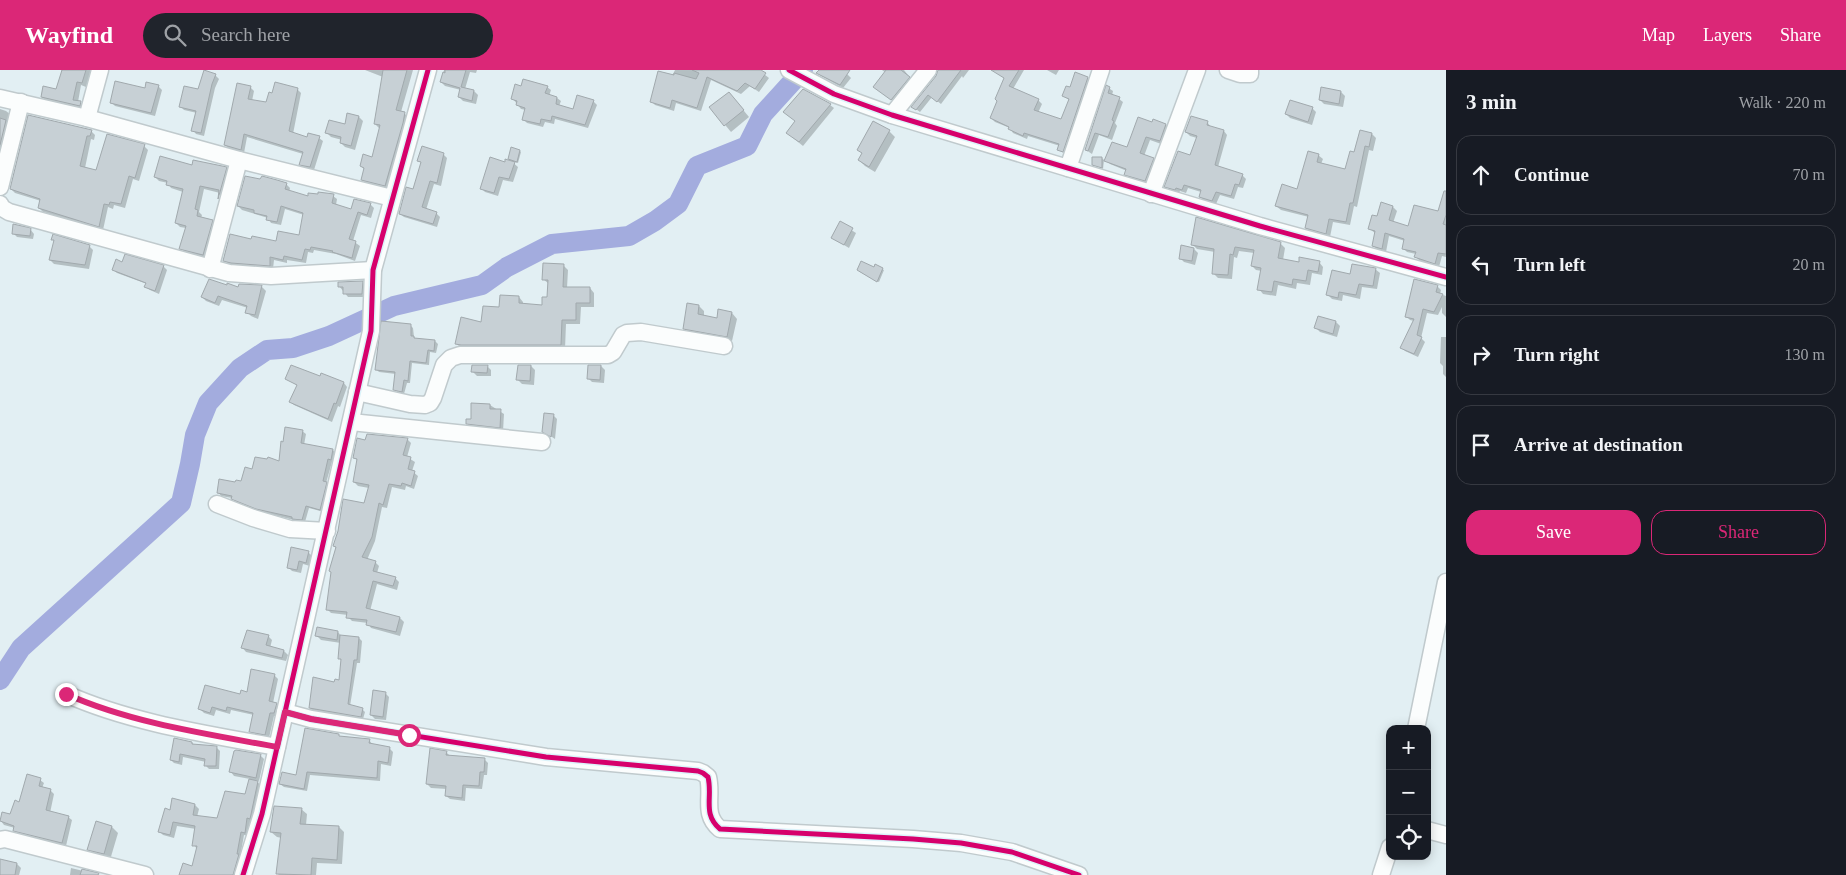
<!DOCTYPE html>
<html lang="en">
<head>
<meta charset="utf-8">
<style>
	:root { --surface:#171b24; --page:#20242c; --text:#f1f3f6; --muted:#9ea1a6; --line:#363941; --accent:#db2777 }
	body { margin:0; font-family:Georgia,serif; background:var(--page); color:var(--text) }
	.controls { position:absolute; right:15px; bottom:15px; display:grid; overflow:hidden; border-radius:10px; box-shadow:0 2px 12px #0003 }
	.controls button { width:45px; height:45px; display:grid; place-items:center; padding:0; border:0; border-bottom:1px solid var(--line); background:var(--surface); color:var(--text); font:25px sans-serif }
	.stop { position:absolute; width:15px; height:15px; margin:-11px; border:4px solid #db2777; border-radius:50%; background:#fff }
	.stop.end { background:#db2777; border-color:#fff; box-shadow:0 1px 5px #0008 }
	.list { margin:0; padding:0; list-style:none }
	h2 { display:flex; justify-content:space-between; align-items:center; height:65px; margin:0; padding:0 20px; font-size:21px }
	h2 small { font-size:16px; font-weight:400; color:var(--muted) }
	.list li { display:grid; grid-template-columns:32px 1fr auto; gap:15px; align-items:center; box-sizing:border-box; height:80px; margin:0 10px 10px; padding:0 10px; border:1px solid var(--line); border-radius:15px }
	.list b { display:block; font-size:19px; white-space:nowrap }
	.list em { font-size:16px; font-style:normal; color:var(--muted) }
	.actions { display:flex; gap:10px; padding:15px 20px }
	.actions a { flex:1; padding:11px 0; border:1px solid var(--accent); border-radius:15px; text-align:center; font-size:18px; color:var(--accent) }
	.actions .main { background:var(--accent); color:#fff }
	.icon { flex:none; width:28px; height:28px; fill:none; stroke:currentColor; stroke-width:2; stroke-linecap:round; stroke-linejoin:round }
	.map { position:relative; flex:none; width:1446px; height:805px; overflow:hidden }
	header { display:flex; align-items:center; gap:30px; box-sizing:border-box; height:70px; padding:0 25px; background:var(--accent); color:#fff }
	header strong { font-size:24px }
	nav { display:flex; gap:28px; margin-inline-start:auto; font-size:18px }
	.search { width:350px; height:45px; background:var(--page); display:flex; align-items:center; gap:12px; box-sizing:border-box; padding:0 18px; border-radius:28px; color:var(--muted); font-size:19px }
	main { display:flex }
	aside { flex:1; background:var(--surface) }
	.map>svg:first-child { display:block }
</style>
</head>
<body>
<header>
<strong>Wayfind</strong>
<div class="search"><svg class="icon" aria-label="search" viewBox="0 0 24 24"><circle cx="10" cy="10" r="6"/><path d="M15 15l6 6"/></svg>Search here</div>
<nav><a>Map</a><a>Layers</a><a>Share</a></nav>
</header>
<main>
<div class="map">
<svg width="1446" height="805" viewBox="0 0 1446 805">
	<rect width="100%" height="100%" fill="#e2eff3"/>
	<g fill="#0003">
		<path d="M 61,0 L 92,0 L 86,17 L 81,15 L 78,32 L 85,37 L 84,40 L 46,31 L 42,27 L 56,21 L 62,2 Z"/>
		<path d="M 365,0 L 415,0 L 413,0 L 401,42 L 404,43 L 409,48 L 389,120 L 367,114 L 362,110 L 365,100 L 361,96 L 373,88 L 380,59 L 375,54 L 383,7 Z"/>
		<path d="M 444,0 L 477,0 L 476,3 L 470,2 L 465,19 L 474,21 L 478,25 L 476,34 L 463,31 L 459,27 L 461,20 L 445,16 L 441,12 Z"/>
		<path d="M 675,0 L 759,0 L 769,8 L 759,22 L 750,16 L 741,24 L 711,10 L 701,41 L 676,33 L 674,41 L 655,35 L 651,31 L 672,6 Z"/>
		<path d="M 820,0 L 843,0 L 851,8 L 843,18 L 821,6 L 818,3 Z"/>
		<path d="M 882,0 L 904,0 L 914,13 L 897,34 L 875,17 L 886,3 Z"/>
		<path d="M 939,0 L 969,0 L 963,8 L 962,6 L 941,34 L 932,27 L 920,42 L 913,37 L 937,7 Z"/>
		<path d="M 994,0 L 1024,0 L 1013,19 L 1038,30 L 1042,34 L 1038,43 L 1062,50 L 1069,30 L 1064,26 L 1071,19 L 1087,8 L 1091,12 L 1067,85 L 1059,80 L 1060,76 L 1028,66 L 1027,69 L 1013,63 L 1010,58 L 995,52 L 991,48 L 1005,9 Z"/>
		<path d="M 1047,0 L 1059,0 L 1056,5 Z"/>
		<path d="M 215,5 L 219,9 L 215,18 L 204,66 L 196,64 L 193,60 L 197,43 L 184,40 L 180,36 Z"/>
		<path d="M 158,16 L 162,20 L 155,46 L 115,36 L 111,32 L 146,19 Z"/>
		<path d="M 250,17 L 254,21 L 252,31 L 267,34 L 297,19 L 301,23 L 293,64 L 308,68 L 319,68 L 323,71 L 314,100 L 304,98 L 300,94 L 303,84 L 247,67 L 244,83 L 229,79 L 225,75 Z"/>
		<path d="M 522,17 L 547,17 L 551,20 L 549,26 L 557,28 L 561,31 L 559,36 L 574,40 L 593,31 L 597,35 L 588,58 L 555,49 L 554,54 L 545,52 L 543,57 L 527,53 L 523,49 L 526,40 L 521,39 L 513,29 Z"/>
		<path d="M 1107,17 L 1113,21 L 1112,26 L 1119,29 L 1123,32 L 1115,53 L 1117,56 L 1112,70 L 1099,65 L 1092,84 L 1086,80 Z"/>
		<path d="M 1341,22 L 1345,26 L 1343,37 L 1324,34 L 1320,30 Z"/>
		<path d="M 735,30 L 749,47 L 731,62 L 711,38 Z"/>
		<path d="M 830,35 L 834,38 L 803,76 L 792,67 L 797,52 Z"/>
		<path d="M 1312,38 L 1316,42 L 1312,55 L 1290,48 L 1286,44 Z"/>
		<path d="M 0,39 L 6,41 L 11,45 L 0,89 Z"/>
		<path d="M 359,47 L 363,51 L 355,80 L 345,77 L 341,73 L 342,70 L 331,67 L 327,63 L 346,56 Z"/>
		<path d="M 1154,51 L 1166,55 L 1170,59 L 1164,75 L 1150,70 L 1144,86 L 1153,89 L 1157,93 L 1149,114 L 1130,108 L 1126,104 L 1127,101 L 1110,94 L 1106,90 L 1128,79 Z"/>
		<path d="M 1207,52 L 1211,57 L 1224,61 L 1227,65 L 1218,97 L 1242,105 L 1246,109 L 1243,118 L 1238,117 L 1234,129 L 1220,125 L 1216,134 L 1204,131 L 1200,127 L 1201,122 L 1188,118 L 1186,123 L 1180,121 L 1179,123 L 1170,120 L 1166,116 L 1191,87 L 1197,68 L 1190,66 L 1186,62 Z"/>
		<path d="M 91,61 L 95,65 L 94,70 L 91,69 L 85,98 L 97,101 L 144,76 L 148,80 L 139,111 L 133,109 L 125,138 L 114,135 L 113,139 L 108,137 L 103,160 L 43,142 L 39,138 L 41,131 L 15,123 L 11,119 Z"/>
		<path d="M 889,61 L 895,67 L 875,102 L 865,96 L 859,90 L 863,84 L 858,80 Z"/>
		<path d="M 1372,64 L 1376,68 L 1373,81 L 1369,80 L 1357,137 L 1354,136 L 1350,155 L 1333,152 L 1330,167 L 1310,162 L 1306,158 L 1309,147 L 1281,140 L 1276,136 L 1298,120 L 1318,85 L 1323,89 L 1321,94 L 1346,100 Z"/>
		<path d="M 520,81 L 521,82 L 518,93 L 511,91 L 518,97 L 513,112 L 503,110 L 498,126 L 485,122 L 481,118 L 505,93 L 513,93 L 509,89 Z"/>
		<path d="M 443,84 L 447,88 L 441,116 L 434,114 L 426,140 L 436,143 L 440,147 L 437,157 L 404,147 L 400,144 L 414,121 L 422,93 L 419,91 Z"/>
		<path d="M 1102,88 L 1104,90 L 1103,99 L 1094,94 Z"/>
		<path d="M 193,96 L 226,98 L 230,102 L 222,132 L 220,129 L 220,123 L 204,119 L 199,142 L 202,145 L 201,148 L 212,151 L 216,155 L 207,189 L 185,183 L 181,178 L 186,158 L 180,157 L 176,153 L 183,122 L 171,118 L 168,113 L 159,111 L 155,107 Z"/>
		<path d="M 286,114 L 290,118 L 289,122 L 309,128 L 333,126 L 337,129 L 336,135 L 352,140 L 370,134 L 374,138 L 371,148 L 361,145 L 353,171 L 360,176 L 355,191 L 336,184 L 314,180 L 313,183 L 308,182 L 306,193 L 287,190 L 287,193 L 274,190 L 273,199 L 235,196 L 228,194 L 224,190 L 300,166 L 304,145 L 285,139 L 281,155 L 271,153 L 268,148 L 242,140 L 238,136 Z"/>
		<path d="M 1446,135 L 1446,187 L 1442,186 L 1439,197 L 1420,191 L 1416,187 L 1416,184 L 1407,182 L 1403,178 L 1405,171 L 1389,166 L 1386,182 L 1378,180 L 1373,176 L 1376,164 L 1370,159 L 1378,148 L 1393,137 L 1397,141 L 1393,153 L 1409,158 L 1438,143 Z"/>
		<path d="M 840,153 L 856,163 L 849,178 L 832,168 Z"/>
		<path d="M 30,159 L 34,164 L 33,169 L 17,167 L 13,163 Z"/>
		<path d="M 53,170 L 89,176 L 93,180 L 89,199 L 54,194 L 50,190 L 55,172 Z"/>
		<path d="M 1280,173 L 1285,178 L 1283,190 L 1300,193 L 1319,192 L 1323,197 L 1322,205 L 1312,203 L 1310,215 L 1297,213 L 1296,219 L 1278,215 L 1276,226 L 1263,224 L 1259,219 L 1262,201 L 1256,200 L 1252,196 L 1254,183 L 1239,181 L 1237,188 L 1234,187 L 1232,209 L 1218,208 L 1213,203 L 1215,182 L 1197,179 L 1192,174 Z"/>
		<path d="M 1194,179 L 1198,183 L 1195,195 L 1184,192 L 1180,188 Z"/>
		<path d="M 123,193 L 163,196 L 167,200 L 159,224 L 150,220 L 146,217 L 147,214 L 117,203 L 114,200 Z"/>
		<path d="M 563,195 L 568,200 L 567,218 L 590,218 L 594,223 L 594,237 L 581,237 L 580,254 L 566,254 L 565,279 L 461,278 L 456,273 L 500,239 L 519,227 L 523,232 L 523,235 L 543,236 L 549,228 L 549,214 L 543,209 Z"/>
		<path d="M 875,196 L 884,200 L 879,212 L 860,202 L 874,198 Z"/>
		<path d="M 1375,199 L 1380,203 L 1377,219 L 1362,217 L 1360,229 L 1343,225 L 1342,231 L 1332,229 L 1328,225 L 1351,206 Z"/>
		<path d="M 362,212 L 366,216 L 366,227 L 348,227 L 339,216 Z"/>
		<path d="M 240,215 L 262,217 L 266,221 L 258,249 L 251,246 L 247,242 L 248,238 L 222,230 L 219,236 L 206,231 L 202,227 L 239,218 Z"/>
		<path d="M 1437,216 L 1441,220 L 1440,224 L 1446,226 L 1446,247 L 1442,243 L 1442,237 L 1438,245 L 1427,243 L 1421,268 L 1425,272 L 1418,287 L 1405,281 L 1402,277 L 1414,251 L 1410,250 L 1406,246 Z"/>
		<path d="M 699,236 L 704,241 L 704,247 L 718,250 L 732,243 L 737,249 L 732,271 L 690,264 L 685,259 Z"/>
		<path d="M 1318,248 L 1336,252 L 1340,256 L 1337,267 L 1320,262 L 1316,258 Z"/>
		<path d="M 410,255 L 413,258 L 414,267 L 416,269 L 435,271 L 438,274 L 436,283 L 430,282 L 429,295 L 412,293 L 410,313 L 407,313 L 404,324 L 397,322 L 395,319 L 396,304 L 379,302 L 377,300 Z"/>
		<path d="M 1441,267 L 1446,267 L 1446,307 L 1443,304 L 1443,296 L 1440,293 Z"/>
		<path d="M 487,296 L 491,300 L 491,306 L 477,306 L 473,302 Z"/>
		<path d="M 519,296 L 531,296 L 535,300 L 534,315 L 522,314 L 518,310 Z"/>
		<path d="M 589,296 L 601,296 L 605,300 L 604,313 L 592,312 L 588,308 Z"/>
		<path d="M 322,305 L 344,313 L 347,317 L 340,337 L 338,336 L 332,352 L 294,335 L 291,332 L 298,316 L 287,309 L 321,308 Z"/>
		<path d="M 490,335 L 504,344 L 503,361 L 471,358 L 467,353 Z"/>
		<path d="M 553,345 L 557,349 L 555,369 L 543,361 Z"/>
		<path d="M 302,361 L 306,364 L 304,375 L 333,380 L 336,384 L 334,393 L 332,392 L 326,413 L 329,417 L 324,442 L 309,438 L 305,452 L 296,452 L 294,450 L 261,442 L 236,432 L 232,428 L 221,426 L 218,422 L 242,413 L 253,401 L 280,392 Z"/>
		<path d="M 407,369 L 411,373 L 407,387 L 415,392 L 412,401 L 418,406 L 414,419 L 406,416 L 405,420 L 392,417 L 387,438 L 382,437 L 375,471 L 367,490 L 375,492 L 379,496 L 377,503 L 395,508 L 399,512 L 397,520 L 377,514 L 370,541 L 400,548 L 404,552 L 400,566 L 371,558 L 368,553 L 352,551 L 348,547 L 348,545 L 331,543 L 327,539 L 336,478 L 334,476 L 365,434 L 369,418 L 358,416 L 354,412 L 358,391 L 354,387 L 366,372 Z"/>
		<path d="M 308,482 L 312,486 L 310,496 L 303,494 L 301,503 L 292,501 L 288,497 Z"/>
		<path d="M 338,562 L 342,567 L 359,568 L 362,571 L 360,593 L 357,593 L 350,636 L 362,639 L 365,642 L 363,649 L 313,641 L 310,638 L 335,614 L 340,612 L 342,591 L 339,588 L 341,573 L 321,570 L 317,566 Z"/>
		<path d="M 268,566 L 272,570 L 270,578 L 284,581 L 288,585 L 286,591 L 246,582 L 242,577 Z"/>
		<path d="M 274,605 L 278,609 L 273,633 L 280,638 L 278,647 L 274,646 L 269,668 L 254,665 L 251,661 L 254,645 L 231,640 L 230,644 L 216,640 L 214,646 L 204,643 L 200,639 L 248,623 Z"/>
		<path d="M 385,623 L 389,627 L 386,650 L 375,649 L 371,645 Z"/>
		<path d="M 338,665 L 341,668 L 369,670 L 373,675 L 389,678 L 393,682 L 391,696 L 381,694 L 380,711 L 310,705 L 307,721 L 284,717 L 280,714 L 297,706 Z"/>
		<path d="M 192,673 L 195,675 L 216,677 L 220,681 L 219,699 L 209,699 L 205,695 L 206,692 L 183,687 L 182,695 L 174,693 L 171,690 Z"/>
		<path d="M 446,682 L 450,686 L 484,689 L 488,693 L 487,705 L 484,705 L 482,719 L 466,718 L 465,731 L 450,729 L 446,726 L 447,719 L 431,718 L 427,714 Z"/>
		<path d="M 260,685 L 264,689 L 259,711 L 255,710 L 262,716 L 254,752 L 250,752 L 249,766 L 244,765 L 237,805 L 180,805 L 193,798 L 197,779 L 194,775 L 196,759 L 177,756 L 174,768 L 163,765 L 159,761 L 171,741 L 195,735 L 199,739 L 197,747 L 218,750 L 246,726 L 250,709 L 234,706 L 231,702 Z"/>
		<path d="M 40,710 L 44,713 L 42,718 L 51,721 L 54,724 L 50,743 L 68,747 L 72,750 L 66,776 L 18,764 L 14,760 L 15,758 L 4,755 L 1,751 L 11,746 Z"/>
		<path d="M 301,739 L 307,744 L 306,755 L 339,757 L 344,762 L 342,794 L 317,793 L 316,805 L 279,805 L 277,803 L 282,768 L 277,767 L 271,762 Z"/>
		<path d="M 96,753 L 112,757 L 118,763 L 110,790 L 95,786 L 89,779 Z"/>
		<path d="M 0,791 L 17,794 L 21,798 L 19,805 L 0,805 Z"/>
		<path d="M 71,798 L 100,805 L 70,805 Z"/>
	</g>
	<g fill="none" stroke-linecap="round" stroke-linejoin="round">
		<path stroke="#a3acde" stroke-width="20" d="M 0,610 L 21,578 L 181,433 L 190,394 L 195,365 L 208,333 L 240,298 L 267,280 L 293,278 L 329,266 L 394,236 L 482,215 L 507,197 L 552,174 L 629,166 L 655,151 L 678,134 L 697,96 L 747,76 L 763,44 L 803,0"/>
	</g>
	<g fill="#c7d0d5" stroke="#a1a9ad">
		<path d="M 62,0 L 86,0 L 82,13 L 77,12 L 73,30 L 81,31 L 80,36 L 41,27 L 43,16 L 56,19 Z"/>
		<path d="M 204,0 L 216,4 L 212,14 L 201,63 L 191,61 L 196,41 L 179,37 L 184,16 L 198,19 Z"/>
		<path d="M 383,0 L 407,0 L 396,40 L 405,42 L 403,53 L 385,116 L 361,110 L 364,98 L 360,96 L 363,84 L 372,87 L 380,55 L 374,54 Z"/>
		<path d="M 445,0 L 466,0 L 461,17 L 474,20 L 472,31 L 458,27 L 460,18 L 440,12 L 443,2 L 445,3 Z"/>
		<path d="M 692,0 L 761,0 L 766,3 L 755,19 L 745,13 L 737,21 L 707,7 L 697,38 L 672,30 L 670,38 L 650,32 L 658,1 L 674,5 L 674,3 L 696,9 L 699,3 Z"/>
		<path d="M 819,0 L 850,0 L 840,15 L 816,3 Z"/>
		<path d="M 886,0 L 901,0 L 910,7 L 891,30 L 873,17 Z"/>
		<path d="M 938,0 L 961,0 L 937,32 L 928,25 L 916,40 L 911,37 L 936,6 Z"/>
		<path d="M 991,0 L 1019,0 L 1009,16 L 1039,29 L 1034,40 L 1061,49 L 1069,29 L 1062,26 L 1066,16 L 1070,17 L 1075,2 L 1088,7 L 1063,82 L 1057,80 L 1059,74 L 1024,63 L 1023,66 L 1008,59 L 1009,57 L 990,48 L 997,31 L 995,29 L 1004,8 Z"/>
		<path d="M 523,9 L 548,16 L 545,23 L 557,27 L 556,34 L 573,39 L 577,25 L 594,30 L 585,55 L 552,46 L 551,51 L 541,49 L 540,54 L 522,50 L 525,38 L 516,35 L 517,31 L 511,29 L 515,14 L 521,16 Z"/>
		<path d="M 115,11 L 145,18 L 146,12 L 159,15 L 151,43 L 110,33 Z"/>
		<path d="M 275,12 L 298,18 L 289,61 L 307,67 L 308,63 L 320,66 L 310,97 L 299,95 L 303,82 L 244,64 L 241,80 L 224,75 L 237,13 L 251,16 L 248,29 L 266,32 L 269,22 L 272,23 Z"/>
		<path d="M 1106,15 L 1110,17 L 1108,23 L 1120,27 L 1112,50 L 1114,51 L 1108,67 L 1095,63 L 1088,81 L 1085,80 Z"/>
		<path d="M 1321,17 L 1341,21 L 1339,34 L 1319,30 Z"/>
		<path d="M 803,19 L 831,34 L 799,72 L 786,63 L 795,51 L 783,42 Z"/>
		<path d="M 729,22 L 744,40 L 724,56 L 709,37 Z"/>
		<path d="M 1290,30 L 1313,37 L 1308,52 L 1285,44 Z"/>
		<path d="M 347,43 L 359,46 L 351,76 L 340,73 L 341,67 L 325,63 L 329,50 L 345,54 Z"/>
		<path d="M 28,45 L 92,60 L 90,66 L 87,66 L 80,96 L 96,100 L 107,64 L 145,74 L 135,108 L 129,106 L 121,134 L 110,132 L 109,135 L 104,134 L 99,157 L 38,138 L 40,129 L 10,119 Z"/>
		<path d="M 1191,46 L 1208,51 L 1207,55 L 1224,60 L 1215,95 L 1243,104 L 1239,115 L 1235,114 L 1231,126 L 1216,122 L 1212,131 L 1199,127 L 1201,120 L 1184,115 L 1182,120 L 1176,118 L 1175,120 L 1164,117 L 1178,81 L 1190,85 L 1197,66 L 1185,62 Z"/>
		<path d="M 1138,47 L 1152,52 L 1153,49 L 1166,54 L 1160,71 L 1146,67 L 1140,83 L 1154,88 L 1145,111 L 1124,105 L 1126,99 L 1104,91 L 1112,72 L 1127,77 Z"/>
		<path d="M 0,48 L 6,50 L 0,75 Z"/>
		<path d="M 873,51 L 890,60 L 869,97 L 858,90 L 862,83 L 857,80 Z"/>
		<path d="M 1360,60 L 1372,63 L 1369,77 L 1365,76 L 1353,133 L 1350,133 L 1346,152 L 1329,149 L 1326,164 L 1305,158 L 1308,145 L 1275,136 L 1282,114 L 1297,119 L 1308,81 L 1319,84 L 1317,92 L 1345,99 L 1350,81 L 1354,82 Z"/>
		<path d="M 422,76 L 444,83 L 437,113 L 430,111 L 422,137 L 437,142 L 433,154 L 399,144 L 406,117 L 413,119 L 421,92 L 417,91 Z"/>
		<path d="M 511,77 L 520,80 L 517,92 L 508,89 Z"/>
		<path d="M 160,86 L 192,95 L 193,90 L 227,97 L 218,129 L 219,120 L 200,116 L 195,139 L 198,140 L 197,146 L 213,150 L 203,185 L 179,179 L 186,156 L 175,153 L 183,119 L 166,115 L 167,111 L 154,107 Z"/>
		<path d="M 490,87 L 505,92 L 505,89 L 515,92 L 509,109 L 499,107 L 494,123 L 480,119 Z"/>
		<path d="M 1092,87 L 1102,87 L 1102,98 L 1092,95 Z"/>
		<path d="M 245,106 L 260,109 L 262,106 L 277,110 L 287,113 L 285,119 L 308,126 L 308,123 L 318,124 L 318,122 L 334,124 L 332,133 L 351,139 L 354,129 L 371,133 L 367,145 L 358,142 L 349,169 L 356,171 L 352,188 L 332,182 L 333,181 L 311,177 L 310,180 L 305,179 L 302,190 L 284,186 L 283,190 L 270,187 L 270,196 L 231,193 L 223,191 L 230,164 L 251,169 L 252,166 L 276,171 L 278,161 L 299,165 L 303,143 L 281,136 L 277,152 L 266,150 L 267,146 L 254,143 L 254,140 L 237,136 Z"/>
		<path d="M 1444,121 L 1446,121 L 1446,145 L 1443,154 L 1446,155 L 1446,184 L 1438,183 L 1435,194 L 1414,187 L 1416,182 L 1402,179 L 1404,169 L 1385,163 L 1382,179 L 1372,176 L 1375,161 L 1368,159 L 1372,145 L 1377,146 L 1381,132 L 1393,136 L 1389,150 L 1408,156 L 1414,135 L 1438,141 Z"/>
		<path d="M 1196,147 L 1281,172 L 1278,188 L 1299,192 L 1299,187 L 1320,191 L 1318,202 L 1308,200 L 1306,211 L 1293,209 L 1292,215 L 1274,211 L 1272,222 L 1257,220 L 1261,198 L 1251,196 L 1254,180 L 1235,177 L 1233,185 L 1230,184 L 1228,205 L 1212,204 L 1214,179 L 1191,175 Z"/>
		<path d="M 840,151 L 853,158 L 844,175 L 831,168 Z"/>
		<path d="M 13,154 L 31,158 L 30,166 L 12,164 Z"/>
		<path d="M 53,164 L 90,175 L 85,195 L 49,190 L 54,170 L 51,170 Z"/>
		<path d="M 1181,175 L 1194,178 L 1192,191 L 1179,189 Z"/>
		<path d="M 125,184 L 164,195 L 155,221 L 144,217 L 146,213 L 112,200 L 116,189 L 122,192 Z"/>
		<path d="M 861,191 L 874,197 L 875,194 L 883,198 L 877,212 L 857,200 Z"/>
		<path d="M 543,193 L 564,194 L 563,217 L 590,217 L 590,233 L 576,233 L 576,250 L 562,250 L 561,275 L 461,275 L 455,274 L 461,247 L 481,252 L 483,236 L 499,237 L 500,225 L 519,226 L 519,233 L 542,235 L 542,227 L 547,227 L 548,210 L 542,210 Z"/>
		<path d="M 1352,194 L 1376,198 L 1373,216 L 1359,214 L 1356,225 L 1339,222 L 1338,228 L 1326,225 L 1332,200 L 1350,204 Z"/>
		<path d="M 209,209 L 227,215 L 227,213 L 238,217 L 239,214 L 262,215 L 255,245 L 245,243 L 247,236 L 218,226 L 215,233 L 201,227 Z"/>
		<path d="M 1414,209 L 1438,215 L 1436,222 L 1443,224 L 1434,242 L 1423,239 L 1417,265 L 1422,267 L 1414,284 L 1400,278 L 1414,249 L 1405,247 Z"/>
		<path d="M 363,211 L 362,224 L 343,224 L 343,217 L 338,217 L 338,212 Z"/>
		<path d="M 687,233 L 699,235 L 698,244 L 717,248 L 718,239 L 732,242 L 727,267 L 683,259 Z"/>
		<path d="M 1318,246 L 1336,251 L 1333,264 L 1314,258 Z"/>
		<path d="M 381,251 L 411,254 L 411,266 L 414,266 L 414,268 L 435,270 L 434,281 L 428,280 L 426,293 L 410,291 L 408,311 L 404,310 L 402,322 L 393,320 L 395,302 L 375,300 Z"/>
		<path d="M 291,295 L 320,306 L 321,303 L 344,312 L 336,334 L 334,333 L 328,349 L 289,332 L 297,315 L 285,309 Z"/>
		<path d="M 472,295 L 488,295 L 487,303 L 471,302 Z"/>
		<path d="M 518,295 L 531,295 L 530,311 L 516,310 Z"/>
		<path d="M 588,295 L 601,295 L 600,310 L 587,309 Z"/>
		<path d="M 471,333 L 490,334 L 490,339 L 501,339 L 500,358 L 466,354 L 466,349 L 471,349 Z"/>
		<path d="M 544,343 L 554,344 L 551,367 L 542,362 Z"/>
		<path d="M 285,357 L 303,360 L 301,373 L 333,379 L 331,390 L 328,389 L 323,411 L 327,412 L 320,440 L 306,436 L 302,450 L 292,449 L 292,447 L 256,439 L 231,429 L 232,426 L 217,423 L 219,409 L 235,412 L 236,410 L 241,411 L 245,397 L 252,399 L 255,387 L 267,389 L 268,387 L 279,391 L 281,371 L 283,372 Z"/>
		<path d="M 367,364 L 408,368 L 403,385 L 411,387 L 408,399 L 415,401 L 411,416 L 402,413 L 401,416 L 389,414 L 383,435 L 379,433 L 372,467 L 362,487 L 376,491 L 373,501 L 396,507 L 393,516 L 373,511 L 366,538 L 400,547 L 396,562 L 366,555 L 367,550 L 346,548 L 347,542 L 326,540 L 331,502 L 329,501 L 336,477 L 333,476 L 338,461 L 343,429 L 364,433 L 369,415 L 353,412 L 357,389 L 353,388 L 357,368 L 365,370 Z"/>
		<path d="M 291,477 L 309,481 L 306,493 L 299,491 L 297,500 L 287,498 Z"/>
		<path d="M 317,557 L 338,561 L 337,570 L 315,566 Z"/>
		<path d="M 247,560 L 269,565 L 266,575 L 284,580 L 282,588 L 241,578 Z"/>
		<path d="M 340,565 L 359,567 L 357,590 L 354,590 L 348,634 L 363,638 L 361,647 L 309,638 L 313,607 L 334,612 L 335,609 L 339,610 L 341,589 L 338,589 Z"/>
		<path d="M 251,599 L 275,604 L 269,631 L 277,633 L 274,643 L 270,643 L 265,665 L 249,662 L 253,643 L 227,637 L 226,641 L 212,637 L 210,643 L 198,639 L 205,615 L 240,624 L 241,620 L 247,622 Z"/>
		<path d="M 373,620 L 386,622 L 383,647 L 370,645 Z"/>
		<path d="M 305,658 L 339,664 L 339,666 L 370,669 L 369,673 L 390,677 L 388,693 L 378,691 L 377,708 L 307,702 L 304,719 L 279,714 L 282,702 L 296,705 Z"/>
		<path d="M 174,668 L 192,672 L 192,674 L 217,676 L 216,696 L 204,696 L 205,689 L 180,684 L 179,692 L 170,690 Z"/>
		<path d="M 430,678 L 447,681 L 446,685 L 485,688 L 484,702 L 480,702 L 479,716 L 463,715 L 462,728 L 445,726 L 446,716 L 426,714 Z"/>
		<path d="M 236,680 L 261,684 L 256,708 L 229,702 L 234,681 Z"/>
		<path d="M 27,704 L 41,708 L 39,716 L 51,719 L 46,740 L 69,746 L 62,773 L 13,761 L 14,756 L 0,751 L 2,742 L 10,744 L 15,730 L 19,732 Z"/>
		<path d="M 249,709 L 258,711 L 250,749 L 247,748 L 245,763 L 241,762 L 237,784 L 239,784 L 233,805 L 179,805 L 183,793 L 192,796 L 197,776 L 192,776 L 195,756 L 173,752 L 170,765 L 158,762 L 165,738 L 170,740 L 172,728 L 195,734 L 193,745 L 217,748 L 225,721 L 245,724 Z"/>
		<path d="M 274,736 L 302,738 L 300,754 L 339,756 L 337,790 L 312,788 L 311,805 L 276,804 L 281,763 L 270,762 Z"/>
		<path d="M 96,751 L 112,756 L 104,784 L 87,780 Z"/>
		<path d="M 0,789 L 17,793 L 15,805 L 0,805 Z"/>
		<path d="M 82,799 L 99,803 L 98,805 L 80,805 Z"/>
	</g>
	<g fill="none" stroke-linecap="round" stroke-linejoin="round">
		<defs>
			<g id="minor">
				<path d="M 789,0 L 834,24 L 892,45 L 1260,156 L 1446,207"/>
				<path d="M 1228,0 L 1240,4 L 1250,4 L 1250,0"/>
				<path d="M 0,28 L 87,48 L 239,90 L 392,128"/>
				<path d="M 892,45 L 928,0"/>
				<path d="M 87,48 L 100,0"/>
				<path d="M 1068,98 L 1101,0"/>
				<path d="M 0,117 L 21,32"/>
				<path d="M 1151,124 L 1197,0"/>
				<path d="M 0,134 L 2,138 L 9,142 L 229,203 L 271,206 L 373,200"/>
				<path d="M 210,199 L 239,90"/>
				<path d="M 357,322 L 410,334 L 425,335 L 430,333 L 433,328 L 444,295 L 451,288 L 460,285 L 608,285 L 613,282 L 623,265 L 627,263 L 641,262 L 724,276"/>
				<path d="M 351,352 L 542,372"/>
				<path d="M 217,434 L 253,448 L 290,459 L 327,461"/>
				<path d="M 66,624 C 131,653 207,664 277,677"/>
				<path d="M 285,642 L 311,649 L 546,687 L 698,701 L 703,703 L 708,707 C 713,727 702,744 720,759 L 913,769 L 961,773 L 1012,782 L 1079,805"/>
				<path d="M 1416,659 L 1446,512"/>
				<path d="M 1427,760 L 1446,765"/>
				<path d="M 0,770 L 5,769 L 145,805"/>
				<path d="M 243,805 L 262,744 L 371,261 L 373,200 L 428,0"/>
				<path d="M 1381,805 L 1390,777"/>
			</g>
		</defs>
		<use href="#minor" stroke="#c0cacd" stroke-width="19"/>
		<use href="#minor" stroke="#fbfdfd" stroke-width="16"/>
		<defs>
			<g id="cycleway">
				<path d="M 789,0 L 834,24 L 892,45 L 1260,156 L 1446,207"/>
				<path d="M 285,642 L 311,649 L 546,687 L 698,701 L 703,703 L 708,707 C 713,727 702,744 720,759 L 913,769 L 961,773 L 1012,782 L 1079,805"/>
				<path d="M 243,805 L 262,744 L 371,261 L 373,200 L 428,0"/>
			</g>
		</defs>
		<use href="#cycleway" stroke="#dbf3fa" stroke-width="8"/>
		<use href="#cycleway" stroke="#d6006c" stroke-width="5"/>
	</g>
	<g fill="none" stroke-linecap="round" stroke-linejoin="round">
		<path stroke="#db2777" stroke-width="6" d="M 66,624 C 131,653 207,664 277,677 L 285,642 L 311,649 L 409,665"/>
	</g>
</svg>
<div class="controls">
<button>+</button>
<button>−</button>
<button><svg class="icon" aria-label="locate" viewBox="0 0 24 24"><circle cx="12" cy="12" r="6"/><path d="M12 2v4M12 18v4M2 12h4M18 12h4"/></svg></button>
</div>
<div class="stop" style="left:409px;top:665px"></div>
<div class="stop end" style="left:66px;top:624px"></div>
</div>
<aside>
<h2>3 min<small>Walk · 220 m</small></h2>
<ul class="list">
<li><svg class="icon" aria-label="ahead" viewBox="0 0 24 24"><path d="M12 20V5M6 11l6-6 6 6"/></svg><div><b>Continue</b></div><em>70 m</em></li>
<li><svg class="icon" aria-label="left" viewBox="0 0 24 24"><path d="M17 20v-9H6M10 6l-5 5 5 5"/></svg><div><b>Turn left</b></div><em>20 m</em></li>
<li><svg class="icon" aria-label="right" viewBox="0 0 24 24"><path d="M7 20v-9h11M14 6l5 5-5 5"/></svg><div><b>Turn right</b></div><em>130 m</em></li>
<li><svg class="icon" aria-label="arrive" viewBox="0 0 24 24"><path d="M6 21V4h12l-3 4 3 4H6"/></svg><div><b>Arrive at destination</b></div></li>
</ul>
<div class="actions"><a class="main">Save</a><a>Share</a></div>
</aside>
</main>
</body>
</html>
